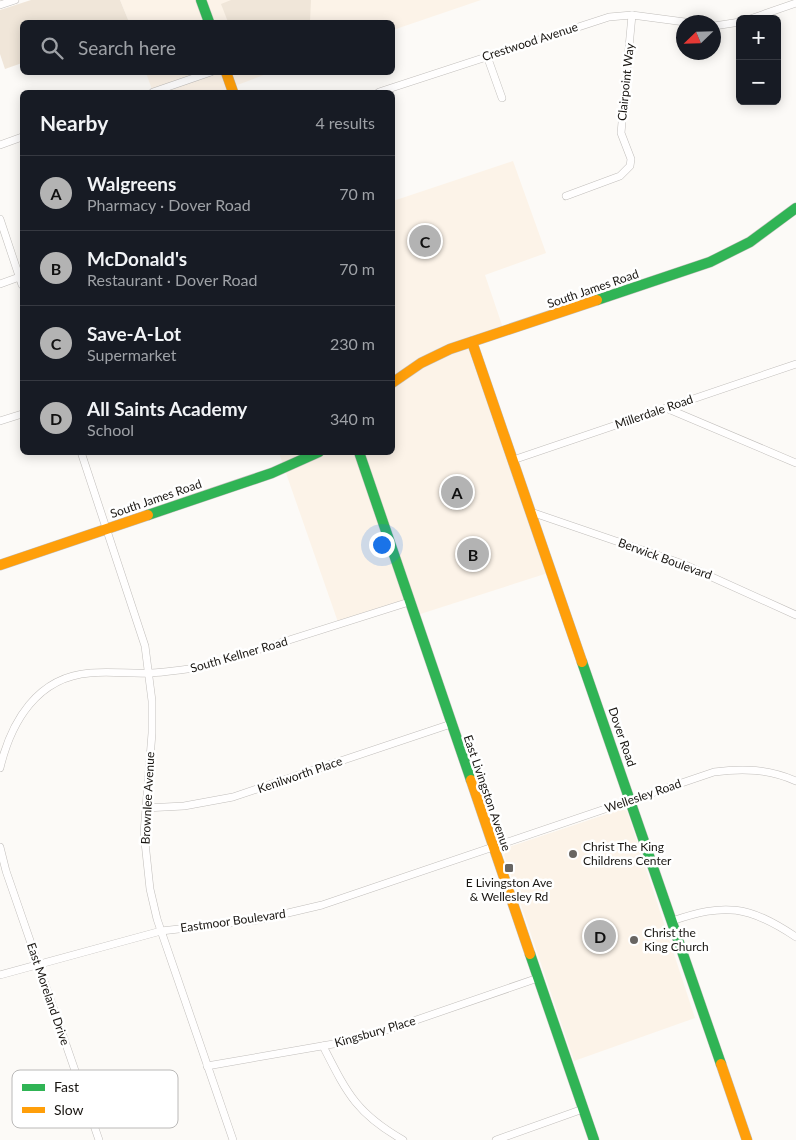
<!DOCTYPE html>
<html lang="en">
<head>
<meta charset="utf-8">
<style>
	:root { --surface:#171b24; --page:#242831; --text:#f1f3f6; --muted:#9ea1a6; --line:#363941; --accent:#b3b3b3 }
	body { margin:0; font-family:Lato,sans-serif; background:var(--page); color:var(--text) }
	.controls { position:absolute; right:15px; top:15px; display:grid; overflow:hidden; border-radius:8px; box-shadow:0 2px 12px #0003 }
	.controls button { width:45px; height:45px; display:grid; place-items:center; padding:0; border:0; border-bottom:1px solid var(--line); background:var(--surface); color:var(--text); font:25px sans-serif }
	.compass { position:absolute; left:676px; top:15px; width:45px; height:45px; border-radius:50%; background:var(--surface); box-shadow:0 2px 12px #0003; rotate:247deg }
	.you { position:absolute; left:381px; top:544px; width:18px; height:18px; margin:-12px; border:4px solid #fff; border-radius:50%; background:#1a73e8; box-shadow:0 0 0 8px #1a73e833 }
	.badge { display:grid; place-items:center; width:32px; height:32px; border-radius:50%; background:var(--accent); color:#111; font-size:16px; font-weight:700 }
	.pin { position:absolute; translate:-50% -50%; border:2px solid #fff; box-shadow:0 1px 5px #0006 }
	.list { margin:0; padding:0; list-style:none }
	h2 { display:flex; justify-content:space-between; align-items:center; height:65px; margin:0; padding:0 20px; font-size:21px }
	h2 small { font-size:16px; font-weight:400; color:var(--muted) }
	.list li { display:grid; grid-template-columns:32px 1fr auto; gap:15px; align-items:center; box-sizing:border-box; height:75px; padding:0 20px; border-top:1px solid var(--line) }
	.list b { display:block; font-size:19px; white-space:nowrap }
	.list p { margin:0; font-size:16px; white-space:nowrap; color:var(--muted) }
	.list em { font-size:16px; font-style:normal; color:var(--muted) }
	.icon { flex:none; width:28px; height:28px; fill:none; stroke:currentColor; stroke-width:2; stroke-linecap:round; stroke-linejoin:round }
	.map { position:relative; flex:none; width:796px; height:1140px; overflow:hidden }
	.search { position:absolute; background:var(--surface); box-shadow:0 2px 12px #0003; left:20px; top:20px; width:375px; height:55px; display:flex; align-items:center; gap:12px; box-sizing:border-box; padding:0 18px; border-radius:8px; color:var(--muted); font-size:19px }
	.panel { position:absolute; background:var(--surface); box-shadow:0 2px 12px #0003; left:20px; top:90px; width:375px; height:365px; border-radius:8px }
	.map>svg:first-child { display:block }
</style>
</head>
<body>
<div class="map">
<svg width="796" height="1140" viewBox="0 0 796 1140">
	<rect width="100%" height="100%" fill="#fcfaf7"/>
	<g fill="#fcf3e8">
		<path d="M 120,0 L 481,0 L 393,30 L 392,22 L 129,22 Z"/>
		<path d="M 146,73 L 269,73 L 232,87 L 233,92 L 153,92 Z"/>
		<path d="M 513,161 L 546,253 L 485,275 L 504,331 L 470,343 L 551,572 L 411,617 L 407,603 L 339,625 L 279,453 L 392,452 L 393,201 Z"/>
		<path d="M 622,809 L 627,811 L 695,1018 L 574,1061 L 504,855 L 506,848 Z"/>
	</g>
	<g fill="#f0e6d9">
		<path d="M 31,0 L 120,0 L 129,22 L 22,22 L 22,63 L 5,69 L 0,54 L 0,10 Z"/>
		<path d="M 231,0 L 311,0 L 310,22 L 228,22 L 221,4 Z"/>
	</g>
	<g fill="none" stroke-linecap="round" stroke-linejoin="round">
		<defs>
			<g id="street">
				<path d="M 0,5 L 15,0"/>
				<path d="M 750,19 L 796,3"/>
				<path d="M 714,26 L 740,22"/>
				<path d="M 487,56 L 502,98"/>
				<path d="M 153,92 L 211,72"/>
				<path d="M 379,92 L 609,17 L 632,15 L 685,22"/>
				<path d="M 0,145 L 22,137"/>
				<path d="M 566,196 L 620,176 L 630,166 L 631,159 L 621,133 L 632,15"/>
				<path d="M 0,219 L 22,285"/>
				<path d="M 0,284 L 22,276"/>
				<path d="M 666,408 L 796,463"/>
				<path d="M 0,421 L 22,414"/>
				<path d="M 81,452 L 145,646 L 152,701 L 152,733 L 144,833 L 150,889 L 157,919 L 233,1140"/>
				<path d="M 513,460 L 796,364"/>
				<path d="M 531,512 L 683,564 L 796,615"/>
				<path d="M 0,768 C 11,722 37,677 90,673 C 110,671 130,674 151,673 C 170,672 188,669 207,666 L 409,602"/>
				<path d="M 145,808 L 184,806 L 233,797 L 451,724"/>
				<path d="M 0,847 L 6,871 L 99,1140"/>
				<path d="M 672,921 C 725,903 748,905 796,937"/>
				<path d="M 0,975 L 161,931 L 258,920 L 322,905 L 714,772 C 743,768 769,769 796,781"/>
				<path d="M 323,1046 C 347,1093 356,1113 403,1140"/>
				<path d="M 207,1066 L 339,1043 L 393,1028 L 538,978"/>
				<path d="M 496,1140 L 583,1109"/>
			</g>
			<g id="fast">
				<path d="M 201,0 L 209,22"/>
				<path d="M 597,300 L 710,262 L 750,242 L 796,208"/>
				<path d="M 359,452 L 471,780"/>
				<path d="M 148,515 L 272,473 L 319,452"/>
				<path d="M 582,662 L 721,1064"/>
				<path d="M 530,954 L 594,1140"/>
			</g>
			<g id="slow">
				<path d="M 226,72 L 233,92"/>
				<path d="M 472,342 L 582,662"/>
				<path d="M 392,383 L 421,363 L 450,349 L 597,300"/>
				<path d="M 0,565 L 148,515"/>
				<path d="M 471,780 L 530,954"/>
				<path d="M 721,1064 L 747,1140"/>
			</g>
		</defs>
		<use href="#street" stroke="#c1bebb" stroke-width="8"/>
		<use href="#fast" stroke="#c1bebb" stroke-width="11"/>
		<use href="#slow" stroke="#c1bebb" stroke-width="11"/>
		<use href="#street" stroke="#fffefe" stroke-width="7"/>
		<use href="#fast" stroke="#30b455" stroke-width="10"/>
		<use href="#slow" stroke="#ff9f0a" stroke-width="10"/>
	</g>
	<g fill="#686562" stroke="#fff" stroke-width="2">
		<circle cx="573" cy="854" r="5"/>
		<rect x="504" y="863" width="10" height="10" rx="2.5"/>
		<circle cx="634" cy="940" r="5"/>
	</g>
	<g text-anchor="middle" stroke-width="5" stroke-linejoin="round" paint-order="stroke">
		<g font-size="12" fill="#181511" stroke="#fff">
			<text transform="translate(530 42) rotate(-18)" y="4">Crestwood Avenue</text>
			<text transform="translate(626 82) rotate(-84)" y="4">Clairpoint Way</text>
			<text transform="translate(593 289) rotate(-19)" y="4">South James Road</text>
			<text transform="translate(654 412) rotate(-19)" y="4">Millerdale Road</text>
			<text transform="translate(156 499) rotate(-19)" y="4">South James Road</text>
			<text transform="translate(665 559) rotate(20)" y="4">Berwick Boulevard</text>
			<text transform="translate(239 655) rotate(-16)" y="4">South Kellner Road</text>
			<text transform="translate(622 737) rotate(71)" y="4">Dover Road</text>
			<text transform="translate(300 775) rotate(-19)" y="4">Kenilworth Place</text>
			<text transform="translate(487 793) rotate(71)" y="4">East Livingston Avenue</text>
			<text transform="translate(643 796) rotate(-19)" y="4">Wellesley Road</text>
			<text transform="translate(148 798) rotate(-87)" y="4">Brownlee Avenue</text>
			<text transform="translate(233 921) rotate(-8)" y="4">Eastmoor Boulevard</text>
			<text transform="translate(48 994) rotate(71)" y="4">East Moreland Drive</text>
			<text transform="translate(375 1032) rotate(-16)" y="4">Kingsbury Place</text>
		</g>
		<g font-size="12" fill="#181511" stroke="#fff" text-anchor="start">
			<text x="583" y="851">Christ The King<tspan x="583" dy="14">Childrens Center</tspan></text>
			<text x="509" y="887" text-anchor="middle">E Livingston Ave<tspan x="509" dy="14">&amp; Wellesley Rd</tspan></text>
			<text x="644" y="937">Christ the<tspan x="644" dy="14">King Church</tspan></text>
		</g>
	</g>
	<rect x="12" y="1070" width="166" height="58" rx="8" fill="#fff" stroke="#bab9b8" stroke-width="1"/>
	<rect x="22" y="1084" width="23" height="7" fill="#30b455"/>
	<rect x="22" y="1107" width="23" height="6" fill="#ff9f0a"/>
	<g font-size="14" fill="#181511">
		<text x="54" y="1092">Fast</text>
		<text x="54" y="1115">Slow</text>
	</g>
</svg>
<div class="controls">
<button>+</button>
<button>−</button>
</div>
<svg class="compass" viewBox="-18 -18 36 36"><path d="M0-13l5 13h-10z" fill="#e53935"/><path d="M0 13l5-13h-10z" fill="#9ea1a6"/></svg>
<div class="you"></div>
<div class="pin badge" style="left:457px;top:492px">A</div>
<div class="pin badge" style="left:473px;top:554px">B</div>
<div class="pin badge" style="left:425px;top:241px">C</div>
<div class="pin badge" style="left:600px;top:936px">D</div>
<div class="search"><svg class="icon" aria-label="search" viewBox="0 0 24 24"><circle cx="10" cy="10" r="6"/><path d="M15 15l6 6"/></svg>Search here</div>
<section class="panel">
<h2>Nearby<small>4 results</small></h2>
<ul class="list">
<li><span class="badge">A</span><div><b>Walgreens</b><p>Pharmacy · Dover Road</p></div><em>70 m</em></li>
<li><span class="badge">B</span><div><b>McDonald's</b><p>Restaurant · Dover Road</p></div><em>70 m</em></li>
<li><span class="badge">C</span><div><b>Save-A-Lot</b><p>Supermarket</p></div><em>230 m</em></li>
<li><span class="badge">D</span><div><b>All Saints Academy</b><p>School</p></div><em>340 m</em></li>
</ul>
</section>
</div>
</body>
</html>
